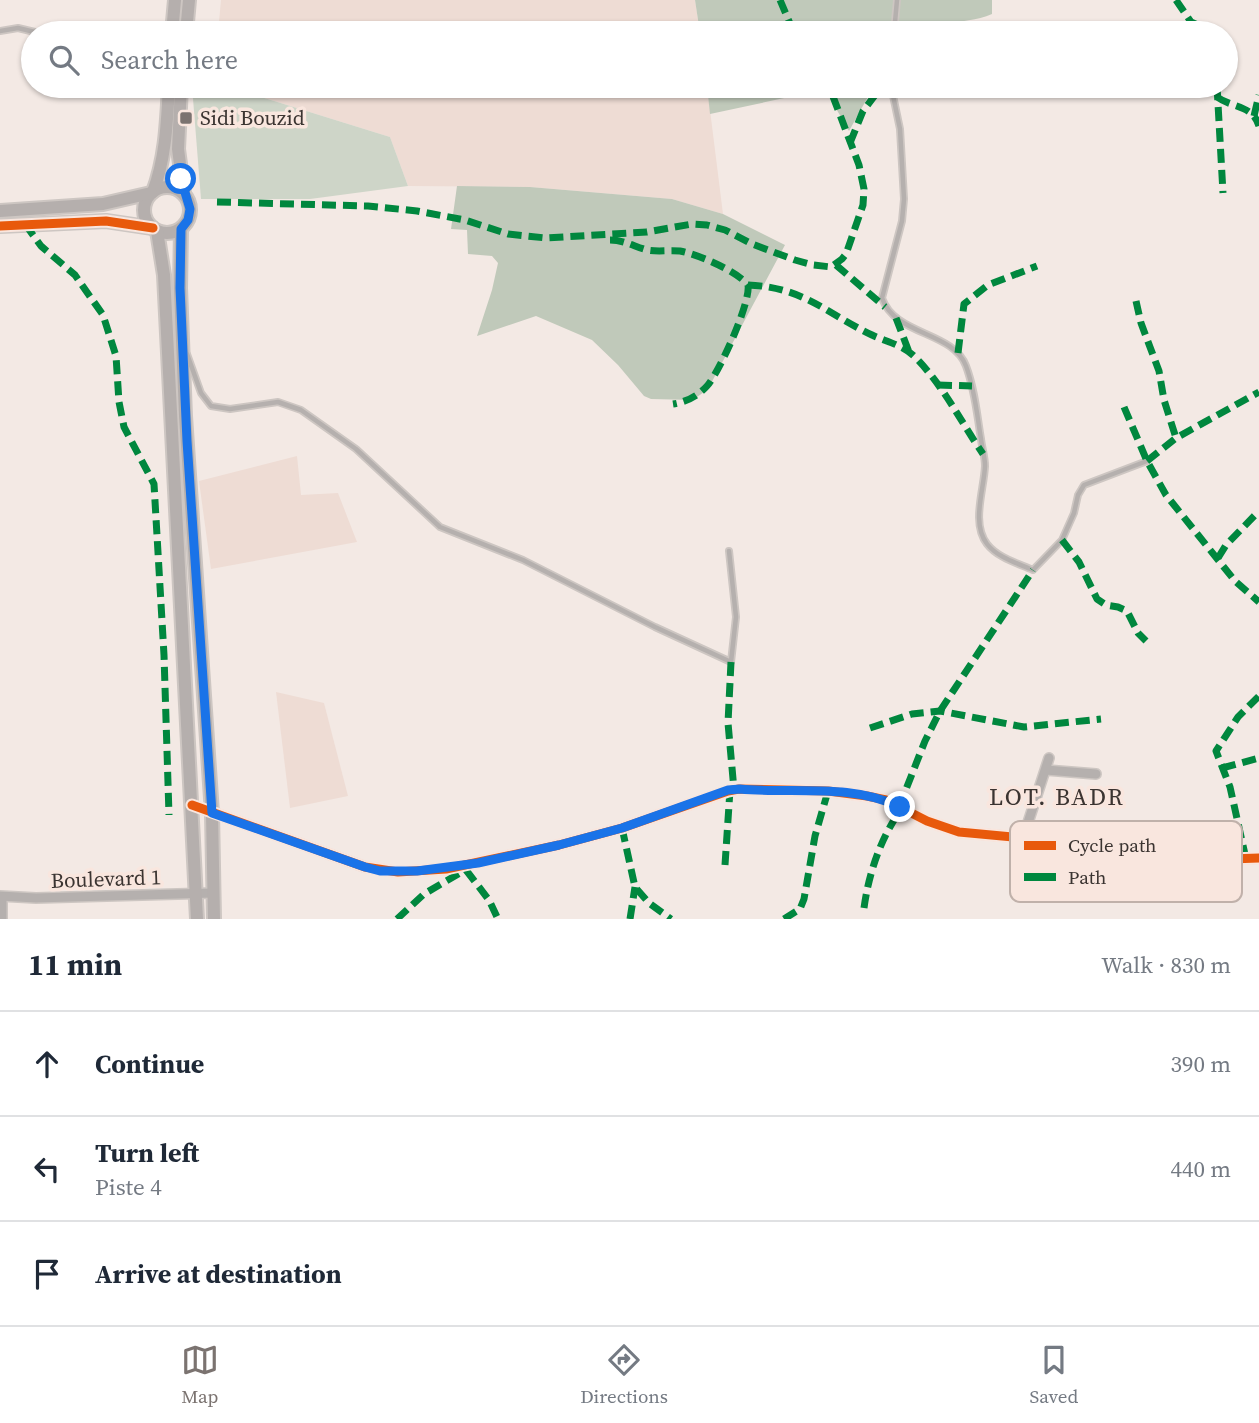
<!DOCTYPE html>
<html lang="en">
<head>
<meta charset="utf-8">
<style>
	:root { --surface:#fff; --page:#f6f6f7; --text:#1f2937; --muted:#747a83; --line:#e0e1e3; --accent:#7b7370 }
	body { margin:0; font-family:"Source Serif 4",serif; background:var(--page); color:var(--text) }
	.stop { position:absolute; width:21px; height:21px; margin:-16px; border:5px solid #1a73e8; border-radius:50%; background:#fff }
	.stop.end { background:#1a73e8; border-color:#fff; box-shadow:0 2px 7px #0008 }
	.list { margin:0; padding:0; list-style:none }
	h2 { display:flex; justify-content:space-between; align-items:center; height:91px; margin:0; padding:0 28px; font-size:30px }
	h2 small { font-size:23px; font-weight:400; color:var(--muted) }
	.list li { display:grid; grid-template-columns:46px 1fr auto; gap:21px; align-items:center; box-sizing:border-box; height:105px; padding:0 28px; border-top:2px solid var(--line) }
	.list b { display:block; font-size:26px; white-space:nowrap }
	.list p { margin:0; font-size:23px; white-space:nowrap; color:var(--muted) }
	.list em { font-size:23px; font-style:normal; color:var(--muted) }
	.icon { flex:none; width:38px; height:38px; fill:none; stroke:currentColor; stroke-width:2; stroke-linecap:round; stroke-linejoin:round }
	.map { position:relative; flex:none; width:1259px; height:919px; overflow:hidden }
	.search { position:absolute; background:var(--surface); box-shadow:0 2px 5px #0004; left:21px; right:21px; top:21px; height:77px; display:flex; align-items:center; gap:18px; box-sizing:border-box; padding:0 24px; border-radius:38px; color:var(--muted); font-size:26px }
	.sheet { height:406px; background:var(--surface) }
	nav { display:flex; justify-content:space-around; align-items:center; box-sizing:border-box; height:98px; border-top:2px solid var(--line); background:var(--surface); font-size:19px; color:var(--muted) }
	nav a { display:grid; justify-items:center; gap:4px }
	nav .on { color:var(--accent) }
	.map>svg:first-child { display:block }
</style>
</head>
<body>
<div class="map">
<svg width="1259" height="919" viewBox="0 0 1259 919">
	<rect width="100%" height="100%" fill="#f3e9e4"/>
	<g fill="#eedcd4">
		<path d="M 221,0 L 695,0 L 700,33 L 218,33 Z"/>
		<path d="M 226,86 L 707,86 L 723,214 L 672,199 L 530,187 L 408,186 L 390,137 Z"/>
		<path d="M 297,456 L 301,495 L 338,493 L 357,542 L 211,569 L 199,481 Z"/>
		<path d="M 276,692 L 324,703 L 348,796 L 290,808 Z"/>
	</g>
	<path fill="#ced5c8" d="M 192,86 L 226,86 L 390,137 L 408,186 L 310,199 L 201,199 Z"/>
	<g fill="#c0c9ba">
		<path d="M 695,0 L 992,0 L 992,14 C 962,27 927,18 897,33 L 700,33 Z"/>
		<path d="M 707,86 L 874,86 L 849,131 L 827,93 L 817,91 L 710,114 Z"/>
		<path d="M 457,186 L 530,187 L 672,199 L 723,214 L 785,245 L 708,389 L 693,400 L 651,399 L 644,396 L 618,365 L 592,340 L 536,316 L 477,336 L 492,290 L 498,263 L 492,256 L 468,254 L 467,230 L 451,229 Z"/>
	</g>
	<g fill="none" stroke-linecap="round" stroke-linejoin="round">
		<defs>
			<g id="lane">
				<path d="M 0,31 L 18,28 L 39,33"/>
				<path d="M 894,33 L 897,0"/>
				<path d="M 891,86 L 900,129 L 904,199 L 902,221 L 882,298 C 895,336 953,331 966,366 C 975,390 977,415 981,439 C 982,448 985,457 985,466 C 984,490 971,523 987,544 C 998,558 1017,563 1033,570 L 1062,540 L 1074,513 L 1078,495 L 1084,485 L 1147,461"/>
				<path d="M 187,354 L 201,393 L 211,406 L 230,409 L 278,402 L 301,410 L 356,449 L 440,527 L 523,560 L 655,627 L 731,662 L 736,617 L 729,551"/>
			</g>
			<g id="street">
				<path d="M 1046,770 L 1096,774"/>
				<path d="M 192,805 L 365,867 L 398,872 L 446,869 L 559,845 L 622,828 L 728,791 L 739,789 L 828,791 L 867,796 L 886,800 L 927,821 L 959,832 L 1023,838 L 1067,845 L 1117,857 L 1172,861 L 1259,858"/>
				<path d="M 1023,838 L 1049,758"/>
				<path d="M 0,896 L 36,898 L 213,893"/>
				<path d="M 2,919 L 2,897"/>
			</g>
			<g id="secondary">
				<path d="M 172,33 L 175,0"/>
				<path d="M 186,33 L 189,0"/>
				<path d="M 181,86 L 178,149 L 184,194"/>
				<circle cx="167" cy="210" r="23"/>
				<path d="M 153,192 C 166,157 167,122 169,86"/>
				<path d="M 0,211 L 103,204 L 151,193"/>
				<path d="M 0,226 L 106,221 L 153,228"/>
				<path d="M 181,229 L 180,288 L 185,416 L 212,813 L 214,919"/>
				<path d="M 157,231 L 164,275 L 197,919"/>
			</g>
		</defs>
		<use href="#lane" stroke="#cdc6c2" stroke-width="8"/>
		<use href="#street" stroke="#cdc6c2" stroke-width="12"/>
		<use href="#secondary" stroke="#cdc6c2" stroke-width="16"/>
		<use href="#lane" stroke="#b5b0ae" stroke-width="4.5"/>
		<use href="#street" stroke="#b5b0ae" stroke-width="9"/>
		<use href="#secondary" stroke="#b5afad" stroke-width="12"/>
		<g stroke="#00873e" stroke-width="7" stroke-dasharray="14 7" stroke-linecap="butt">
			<path d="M 780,0 L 794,33"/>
			<path d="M 1176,0 L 1191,22 L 1215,33"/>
			<path d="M 1217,86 L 1223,193"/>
			<path d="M 1217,97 C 1232,108 1253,105 1259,126"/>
			<path d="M 1254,116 L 1259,95"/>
			<path d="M 850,143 L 863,111 L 882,86"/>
			<path d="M 217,202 L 368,206 L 417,211 L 465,220 L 508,234 L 546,238 L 647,232 L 692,224 L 707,225 L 725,230 L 752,244 L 795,260 L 813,265 L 831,267 L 842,259 L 846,254 L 863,205 L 864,189 L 859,165 L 829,86"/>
			<path d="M 25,224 L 41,246 L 75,275 L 103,315 L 116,356 L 119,402 L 124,427 L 154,484 L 164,655 L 169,815"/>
			<path d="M 610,240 C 624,240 633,246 647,250 C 657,252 669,250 680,251 C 697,254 737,271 748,285 C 751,302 719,373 707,386 C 698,396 686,402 673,404"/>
			<path d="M 836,265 L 885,307"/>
			<path d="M 748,285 C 803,287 826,313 872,335 C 887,342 903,345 915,357 C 943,385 961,422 983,454"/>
			<path d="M 1136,301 L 1141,323 L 1159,371 L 1164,400 L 1176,438"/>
			<path d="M 896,318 L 909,352"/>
			<path d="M 958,353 L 964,304 L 988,285 L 1037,266"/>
			<path d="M 938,385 L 972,386"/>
			<path d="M 1124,407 L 1147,461 L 1166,495 L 1235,581 L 1259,602"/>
			<path d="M 1147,461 L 1176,438 L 1259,392"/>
			<path d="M 1062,540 L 1079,562 L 1097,599 L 1106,605 L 1118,607 L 1127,611 L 1138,633 L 1146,641"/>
			<path d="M 1218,558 L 1226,545 L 1259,511"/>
			<path d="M 731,662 L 728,723 L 734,790"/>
			<path d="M 870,728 L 912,714 L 940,711 L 1024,727 L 1101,719"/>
			<path d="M 1222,768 L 1259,758"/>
			<path d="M 899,807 L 925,741 L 940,711 L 1033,570"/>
			<path d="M 622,828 L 635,887 L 649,903 L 671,919"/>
			<path d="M 1246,859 L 1230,787 L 1216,751 L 1238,717 L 1259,696"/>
			<path d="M 725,865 L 730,790"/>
			<path d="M 466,870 L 489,900 L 498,919"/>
			<path d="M 864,908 C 869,872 881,837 902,808"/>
			<path d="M 397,919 L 424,894 L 460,873"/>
			<path d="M 630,919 L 635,887"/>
			<path d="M 784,919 L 800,909 L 804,899 L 815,836 L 828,791"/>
		</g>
		<defs>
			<g id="cycleway">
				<path d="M 0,226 L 106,221 L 153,228"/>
				<path d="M 192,805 L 365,867 L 398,872 L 446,869 L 559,845 L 622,828 L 728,791 L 739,789 L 828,791 L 867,796 L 886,800 L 927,821 L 959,832 L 1023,838 L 1067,845 L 1117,857 L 1172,861 L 1259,858"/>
			</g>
		</defs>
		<use href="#cycleway" stroke="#f9e6de" stroke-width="13"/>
		<use href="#cycleway" stroke="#e8590c" stroke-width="9"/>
	</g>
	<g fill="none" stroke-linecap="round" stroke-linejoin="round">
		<path stroke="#1a73e8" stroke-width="9" d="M 181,179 L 190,209 L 188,220 L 181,229 L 180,288 L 187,441 L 212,813 L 365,867 L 380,871 L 417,871 L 478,863 L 559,845 L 622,828 L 728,790 L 740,789 C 792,794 851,783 900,807"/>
	</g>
	<rect fill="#7b7370" stroke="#f9e6de" stroke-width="2.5" x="179" y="111" width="14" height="14" rx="3.5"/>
	<g text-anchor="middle" stroke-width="7" stroke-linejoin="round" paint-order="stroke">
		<g font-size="21" fill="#3b3431" stroke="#f9e6de" text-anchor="start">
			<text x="200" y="125">Sidi Bouzid</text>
		</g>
		<g font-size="21" fill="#3b3431" stroke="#f9e6de">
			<text transform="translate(106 879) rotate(-2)" y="7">Boulevard 1</text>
		</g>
		<g font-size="24" letter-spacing="2" fill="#3b3431" stroke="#f9e6de">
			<text x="1057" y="805">LOT. BADR</text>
		</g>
	</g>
	<rect x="1010" y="821" width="232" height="81" rx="10" fill="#f9e6de" stroke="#c0b1aa" stroke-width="2"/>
	<rect x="1024" y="841" width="32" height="9" fill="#e8590c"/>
	<rect x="1024" y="873" width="32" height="8" fill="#00873e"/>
	<g font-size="19" fill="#3b3431">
		<text x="1068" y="852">Cycle path</text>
		<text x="1068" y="884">Path</text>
	</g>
</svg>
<div class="stop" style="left:181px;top:179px"></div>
<div class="stop end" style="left:900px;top:807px"></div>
<div class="search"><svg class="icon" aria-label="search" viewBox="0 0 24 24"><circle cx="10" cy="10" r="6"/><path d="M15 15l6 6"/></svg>Search here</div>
</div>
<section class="sheet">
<h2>11 min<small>Walk · 830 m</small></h2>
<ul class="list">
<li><svg class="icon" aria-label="ahead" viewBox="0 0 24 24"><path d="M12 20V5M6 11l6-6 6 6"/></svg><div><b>Continue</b></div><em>390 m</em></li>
<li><svg class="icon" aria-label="left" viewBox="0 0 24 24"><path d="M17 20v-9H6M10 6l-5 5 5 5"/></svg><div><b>Turn left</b><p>Piste 4</p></div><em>440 m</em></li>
<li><svg class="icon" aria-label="arrive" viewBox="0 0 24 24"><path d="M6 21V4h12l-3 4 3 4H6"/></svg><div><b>Arrive at destination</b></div></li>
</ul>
</section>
<nav>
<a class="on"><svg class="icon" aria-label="map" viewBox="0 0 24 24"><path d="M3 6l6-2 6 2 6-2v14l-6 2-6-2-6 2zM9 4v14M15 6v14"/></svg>Map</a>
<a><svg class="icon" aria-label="directions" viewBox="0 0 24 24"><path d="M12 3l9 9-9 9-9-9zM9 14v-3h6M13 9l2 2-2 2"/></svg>Directions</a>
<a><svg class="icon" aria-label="saved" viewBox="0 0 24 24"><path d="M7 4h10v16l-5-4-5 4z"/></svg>Saved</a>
</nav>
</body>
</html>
